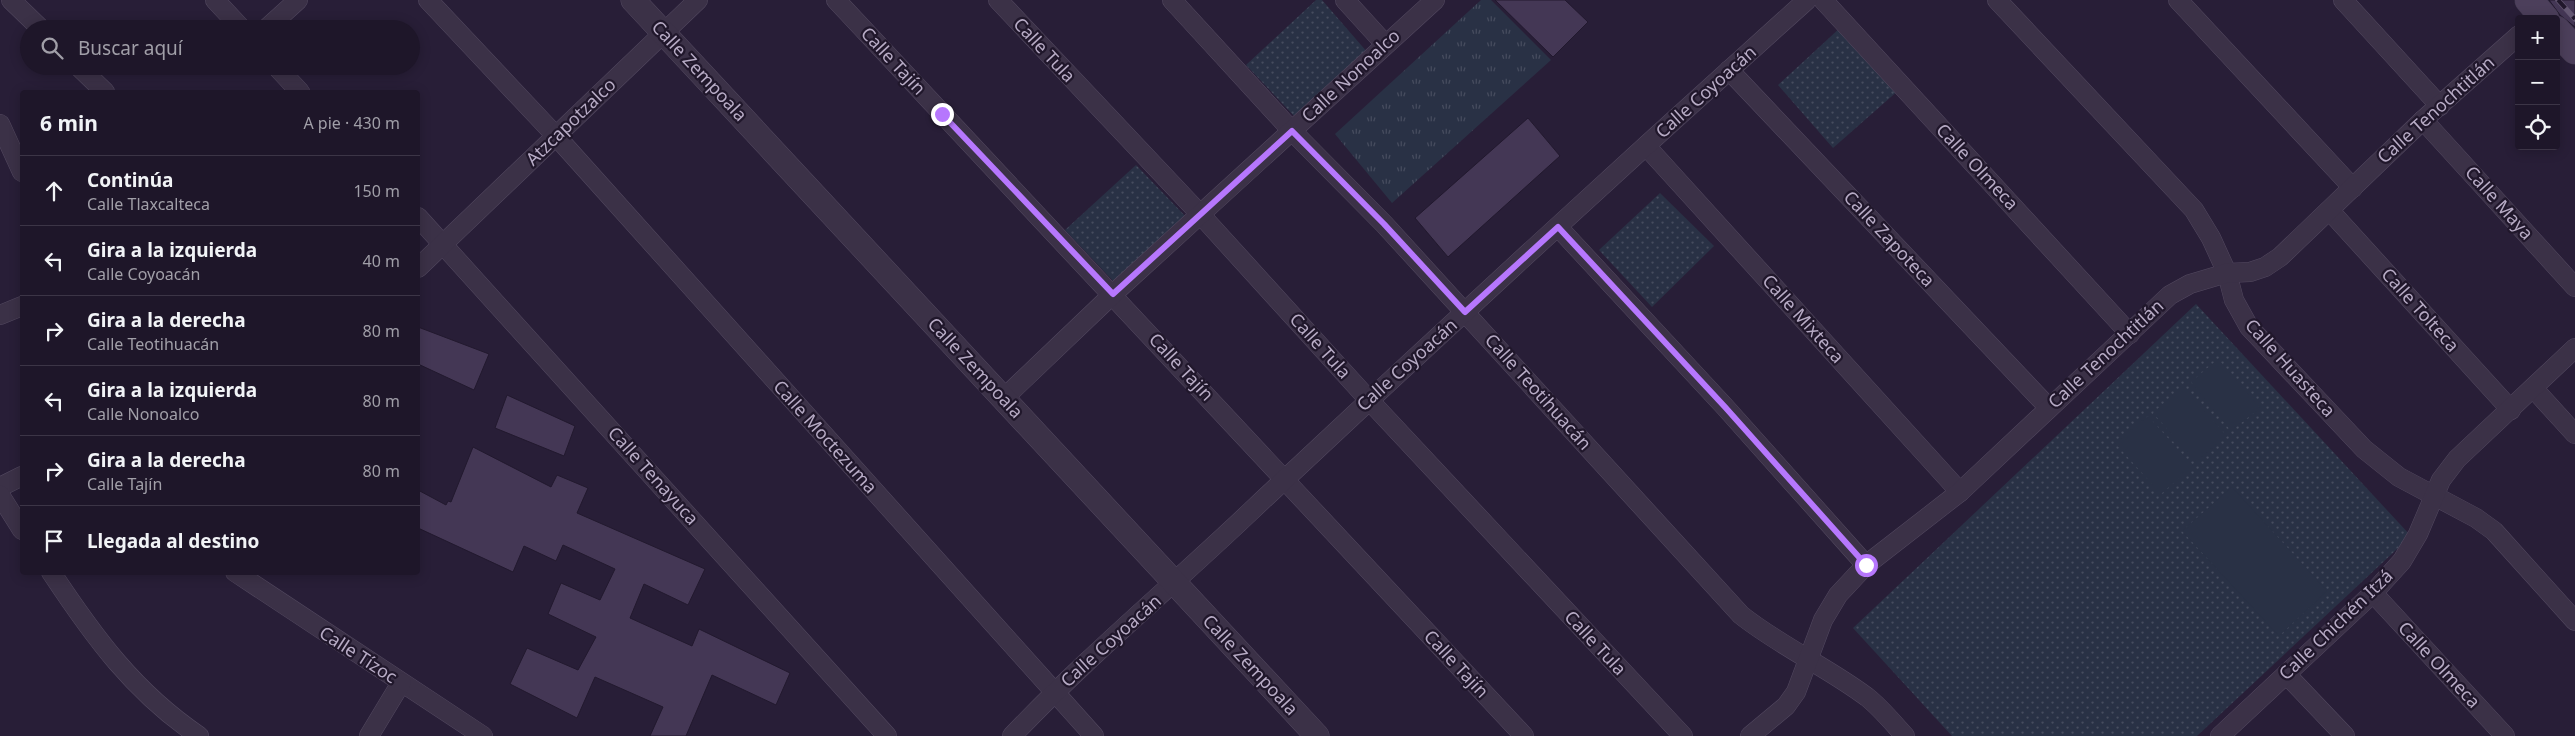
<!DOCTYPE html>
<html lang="es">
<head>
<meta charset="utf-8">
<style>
	:root { --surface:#1e1629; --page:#261f31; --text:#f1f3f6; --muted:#a19fa8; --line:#3c3546 }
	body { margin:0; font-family:"Noto Sans",sans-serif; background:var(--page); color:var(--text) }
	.controls { position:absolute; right:15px; top:15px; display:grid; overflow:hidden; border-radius:5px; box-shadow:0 2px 12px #0003 }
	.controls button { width:45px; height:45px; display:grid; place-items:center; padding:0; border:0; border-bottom:1px solid var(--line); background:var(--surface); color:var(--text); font:25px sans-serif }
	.stop { position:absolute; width:15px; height:15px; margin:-11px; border:4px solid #b677fd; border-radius:50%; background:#fff }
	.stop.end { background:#b677fd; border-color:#fff; box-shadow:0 1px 5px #0008 }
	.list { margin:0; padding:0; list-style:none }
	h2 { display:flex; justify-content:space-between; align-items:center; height:65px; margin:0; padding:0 20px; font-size:21px }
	h2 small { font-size:16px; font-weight:400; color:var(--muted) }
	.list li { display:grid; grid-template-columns:32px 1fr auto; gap:15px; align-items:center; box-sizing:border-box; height:70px; padding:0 20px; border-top:1px solid var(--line) }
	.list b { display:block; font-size:19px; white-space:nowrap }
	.list p { margin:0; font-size:16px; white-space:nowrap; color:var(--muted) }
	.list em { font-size:16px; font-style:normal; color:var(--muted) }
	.icon { flex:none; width:28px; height:28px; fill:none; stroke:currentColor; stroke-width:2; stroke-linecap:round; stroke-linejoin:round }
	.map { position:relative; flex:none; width:2575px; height:736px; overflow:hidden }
	.search { position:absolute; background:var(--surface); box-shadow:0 2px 12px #0003; left:20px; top:20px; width:400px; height:55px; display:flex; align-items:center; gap:12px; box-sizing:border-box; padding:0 18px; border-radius:28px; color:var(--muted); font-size:19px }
	.panel { position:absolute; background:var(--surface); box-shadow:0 2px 12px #0003; left:20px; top:90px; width:400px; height:485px; border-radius:5px }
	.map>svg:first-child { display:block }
</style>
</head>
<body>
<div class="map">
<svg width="2575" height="736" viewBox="0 0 2575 736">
	<defs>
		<pattern id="grass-tufts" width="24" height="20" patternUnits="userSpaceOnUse" patternTransform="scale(1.25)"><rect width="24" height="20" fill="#293145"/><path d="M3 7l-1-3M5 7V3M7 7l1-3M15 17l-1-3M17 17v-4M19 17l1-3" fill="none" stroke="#464c5e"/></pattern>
		<pattern id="park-dots" width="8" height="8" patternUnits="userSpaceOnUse" patternTransform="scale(1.25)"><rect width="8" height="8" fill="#293145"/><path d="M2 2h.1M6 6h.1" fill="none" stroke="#464c5e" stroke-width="1.8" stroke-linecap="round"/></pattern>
	</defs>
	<rect width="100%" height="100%" fill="#281e37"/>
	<path fill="url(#grass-tufts)" d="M 1481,0 L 1491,0 L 1551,60 L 1392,203 L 1335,134 Z"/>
	<g fill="url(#park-dots)">
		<path d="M 1316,0 L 1322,0 L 1368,53 L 1297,119 L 1246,65 Z"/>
		<path d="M 1841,27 L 1900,89 L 1833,148 L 1778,85 Z"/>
		<path d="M 1136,165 L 1191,222 L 1118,286 L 1065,230 Z"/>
		<path d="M 1660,193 L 1714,246 L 1652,307 L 1599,250 Z"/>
		<path d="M 2196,304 L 2411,536 L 2197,736 L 1952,736 L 1853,628 Z"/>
	</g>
	<g fill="#293145">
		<path d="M 2218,359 L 2260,408 L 2231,431 L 2191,382 Z"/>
		<path d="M 2182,387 L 2227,436 L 2196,461 L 2153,413 Z"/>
		<path d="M 2148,416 L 2193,466 L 2161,494 L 2115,443 Z"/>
		<path d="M 2232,487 L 2327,591 L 2279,636 L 2182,531 Z"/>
	</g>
	<g fill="#443755" stroke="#22192e">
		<path d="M 1495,0 L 1565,0 L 1588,22 L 1553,57 Z"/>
		<path d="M 2549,0 L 2575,0 L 2575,27 L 2560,15 Z"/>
		<path d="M 1528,118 L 1560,156 L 1448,257 L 1415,218 Z"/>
		<path d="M 418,327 L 489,354 L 474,390 L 418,364 Z"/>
		<path d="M 507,395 L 575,426 L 564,456 L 495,428 Z"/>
		<path d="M 473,447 L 551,487 L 557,475 L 588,488 L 577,513 L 705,569 L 688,605 L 644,584 L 630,618 L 692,646 L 699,629 L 790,673 L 776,705 L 712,675 L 686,736 L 650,736 L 663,707 L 595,677 L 577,718 L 510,684 L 527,648 L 578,670 L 596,637 L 548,614 L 561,583 L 600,600 L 615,569 L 563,545 L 556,561 L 524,546 L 513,572 L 418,528 L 418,490 L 446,505 L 448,501 L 451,502 Z"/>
	</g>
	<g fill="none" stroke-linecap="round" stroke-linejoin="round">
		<defs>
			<g id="minor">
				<path d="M 11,0 L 41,29"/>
				<path d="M 215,0 L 242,29"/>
				<path d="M 428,0 L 556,136 L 1094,736"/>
				<path d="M 836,0 L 1524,736"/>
				<path d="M 998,0 L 1200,214 L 1368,399 L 1683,736"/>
				<path d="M 1172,0 L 1292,131 L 1384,224 L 1741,615 C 1780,646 1827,667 1867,697 C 1881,708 1893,723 1905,736"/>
				<path d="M 1345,0 L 1385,44"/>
				<path d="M 1823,0 L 2130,334"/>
				<path d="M 1997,0 L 2194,210 L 2211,238 L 2227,273 L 2234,300 L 2249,327 L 2364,449 L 2399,477 L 2476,518 L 2494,531 L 2575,621"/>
				<path d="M 2178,0 L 2353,188"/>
				<path d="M 2343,0 L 2440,106"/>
				<path d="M 266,29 L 298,0"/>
				<path d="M 78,66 L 105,92"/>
				<path d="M 276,66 L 300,92"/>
				<path d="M 1729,70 L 2049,408"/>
				<path d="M 2423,120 L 2575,287"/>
				<path d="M 0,124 L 22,172"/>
				<path d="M 1646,146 L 1960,492"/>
				<path d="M 2330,211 L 2511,410"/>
				<path d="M 418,217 L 887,736"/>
				<path d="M 1558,227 L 1725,407 L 1866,565"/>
				<path d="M 418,268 L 698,0"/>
				<path d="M 0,315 L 22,306"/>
				<path d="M 2534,389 L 2575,434"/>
				<path d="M 1004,398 L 1113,294 L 1435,0"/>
				<path d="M 0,487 L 22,476"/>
				<path d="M 0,495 L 22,530"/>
				<path d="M 51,572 C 94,637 134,692 199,736"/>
				<path d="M 235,572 L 483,736"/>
				<path d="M 2373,593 L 2505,736"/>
				<path d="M 2286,674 L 2345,736"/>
				<path d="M 369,736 L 401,683"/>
				<path d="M 1012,736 C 1087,657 1171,587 1250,512 C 1434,339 1620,168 1807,0"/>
				<path d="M 1750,736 L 1786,706 L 1796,692 L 1823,620 L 1838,595 L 1866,565 L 1960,492 L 2170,295 L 2190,284 L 2227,273 L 2250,272 L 2265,267 L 2280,257 L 2423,120 L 2519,35"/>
				<path d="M 2220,736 L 2373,593 L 2402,561 L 2418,534 L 2441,480 L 2457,459 L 2575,348"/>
			</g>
			<path id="tertiary" d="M 633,0 L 1317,736"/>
			<g id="secondary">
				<path d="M 2529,0 L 2545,19"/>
				<path d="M 2556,30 L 2575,50"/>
			</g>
		</defs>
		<use href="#minor" stroke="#534960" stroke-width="20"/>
		<use href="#tertiary" stroke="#534960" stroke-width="25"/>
		<use href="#secondary" stroke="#41384e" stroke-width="29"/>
		<use href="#minor" stroke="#3b3147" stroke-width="19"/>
		<use href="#tertiary" stroke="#3b3147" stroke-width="24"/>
		<use href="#secondary" stroke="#4c3f5b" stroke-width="28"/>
		<defs>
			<path id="rail" d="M 2558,0 L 2575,19"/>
		</defs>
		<use href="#rail" stroke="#635772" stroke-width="5.5"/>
		<use href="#rail" stroke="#20172b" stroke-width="4" stroke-dasharray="11" stroke-linecap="butt"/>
	</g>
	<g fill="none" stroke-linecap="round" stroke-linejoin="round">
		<path stroke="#b677fd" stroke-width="6" d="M 942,114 L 1113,294 L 1292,131 L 1384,224 L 1465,312 L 1558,227 L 1725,407 L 1866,565"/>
	</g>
	<g text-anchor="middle" stroke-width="4.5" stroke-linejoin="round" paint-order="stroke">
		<g font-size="18" fill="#b7abc5" stroke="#20172b">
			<text transform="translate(1044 50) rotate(47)" y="6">Calle Tula</text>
			<text transform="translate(893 61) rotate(47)" y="6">Calle Tajín</text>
			<text transform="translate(699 71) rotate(47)" y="6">Calle Zempoala</text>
			<text transform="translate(1351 76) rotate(-43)" y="6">Calle Nonoalco</text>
			<text transform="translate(1706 92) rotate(-42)" y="6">Calle Coyoacán</text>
			<text transform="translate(2436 110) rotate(-42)" y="6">Calle Tenochtitlán</text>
			<text transform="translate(571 122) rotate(-44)" y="6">Atzcapotzalco</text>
			<text transform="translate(1977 167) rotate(47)" y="6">Calle Olmeca</text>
			<text transform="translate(2499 203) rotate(48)" y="6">Calle Maya</text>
			<text transform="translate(1889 239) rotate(47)" y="6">Calle Zapoteca</text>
			<text transform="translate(2420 310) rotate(48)" y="6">Calle Tolteca</text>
			<text transform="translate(1803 319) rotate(48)" y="6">Calle Mixteca</text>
			<text transform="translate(1320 346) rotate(48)" y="6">Calle Tula</text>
			<text transform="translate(2106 354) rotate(-43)" y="6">Calle Tenochtitlán</text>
			<text transform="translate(1407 365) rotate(-42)" y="6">Calle Coyoacán</text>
			<text transform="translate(1181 367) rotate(47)" y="6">Calle Tajín</text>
			<text transform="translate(975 368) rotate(47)" y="6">Calle Zempoala</text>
			<text transform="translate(2290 368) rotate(48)" y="6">Calle Huasteca</text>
			<text transform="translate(1538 392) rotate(48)" y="6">Calle Teotihuacán</text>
			<text transform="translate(825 437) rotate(48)" y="6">Calle Moctezuma</text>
			<text transform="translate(653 476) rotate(48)" y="6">Calle Tenayuca</text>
			<text transform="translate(2336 625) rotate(-44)" y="6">Calle Chichén Itzá</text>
			<text transform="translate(1111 641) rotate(-42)" y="6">Calle Coyoacán</text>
			<text transform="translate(1595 643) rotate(47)" y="6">Calle Tula</text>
			<text transform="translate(358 655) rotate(33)" y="6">Calle Tízoc</text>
			<text transform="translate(1456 664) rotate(47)" y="6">Calle Tajín</text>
			<text transform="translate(1250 665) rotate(47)" y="6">Calle Zempoala</text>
			<text transform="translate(2439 665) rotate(47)" y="6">Calle Olmeca</text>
		</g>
	</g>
</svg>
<div class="controls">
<button>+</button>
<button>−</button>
<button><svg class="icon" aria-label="locate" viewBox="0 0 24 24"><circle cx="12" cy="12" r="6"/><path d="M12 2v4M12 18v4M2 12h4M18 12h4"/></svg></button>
</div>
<div class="stop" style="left:1866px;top:565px"></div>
<div class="stop end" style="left:942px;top:114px"></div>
<div class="search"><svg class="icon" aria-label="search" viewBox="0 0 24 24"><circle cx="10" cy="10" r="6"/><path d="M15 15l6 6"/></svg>Buscar aquí</div>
<section class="panel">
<h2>6 min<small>A pie · 430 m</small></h2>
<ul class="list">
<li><svg class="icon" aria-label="ahead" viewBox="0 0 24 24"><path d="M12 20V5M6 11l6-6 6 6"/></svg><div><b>Continúa</b><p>Calle Tlaxcalteca</p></div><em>150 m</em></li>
<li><svg class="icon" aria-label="left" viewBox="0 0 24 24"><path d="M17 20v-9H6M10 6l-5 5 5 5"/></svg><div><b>Gira a la izquierda</b><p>Calle Coyoacán</p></div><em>40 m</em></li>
<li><svg class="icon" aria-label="right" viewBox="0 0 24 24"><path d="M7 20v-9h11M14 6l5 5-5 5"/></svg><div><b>Gira a la derecha</b><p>Calle Teotihuacán</p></div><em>80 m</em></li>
<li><svg class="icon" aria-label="left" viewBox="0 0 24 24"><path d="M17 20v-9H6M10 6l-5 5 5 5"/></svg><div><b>Gira a la izquierda</b><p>Calle Nonoalco</p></div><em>80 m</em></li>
<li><svg class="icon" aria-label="right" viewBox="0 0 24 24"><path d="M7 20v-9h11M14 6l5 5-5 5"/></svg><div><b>Gira a la derecha</b><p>Calle Tajín</p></div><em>80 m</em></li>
<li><svg class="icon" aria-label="arrive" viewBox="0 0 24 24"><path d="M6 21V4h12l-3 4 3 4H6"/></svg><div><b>Llegada al destino</b></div></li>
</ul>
</section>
</div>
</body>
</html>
